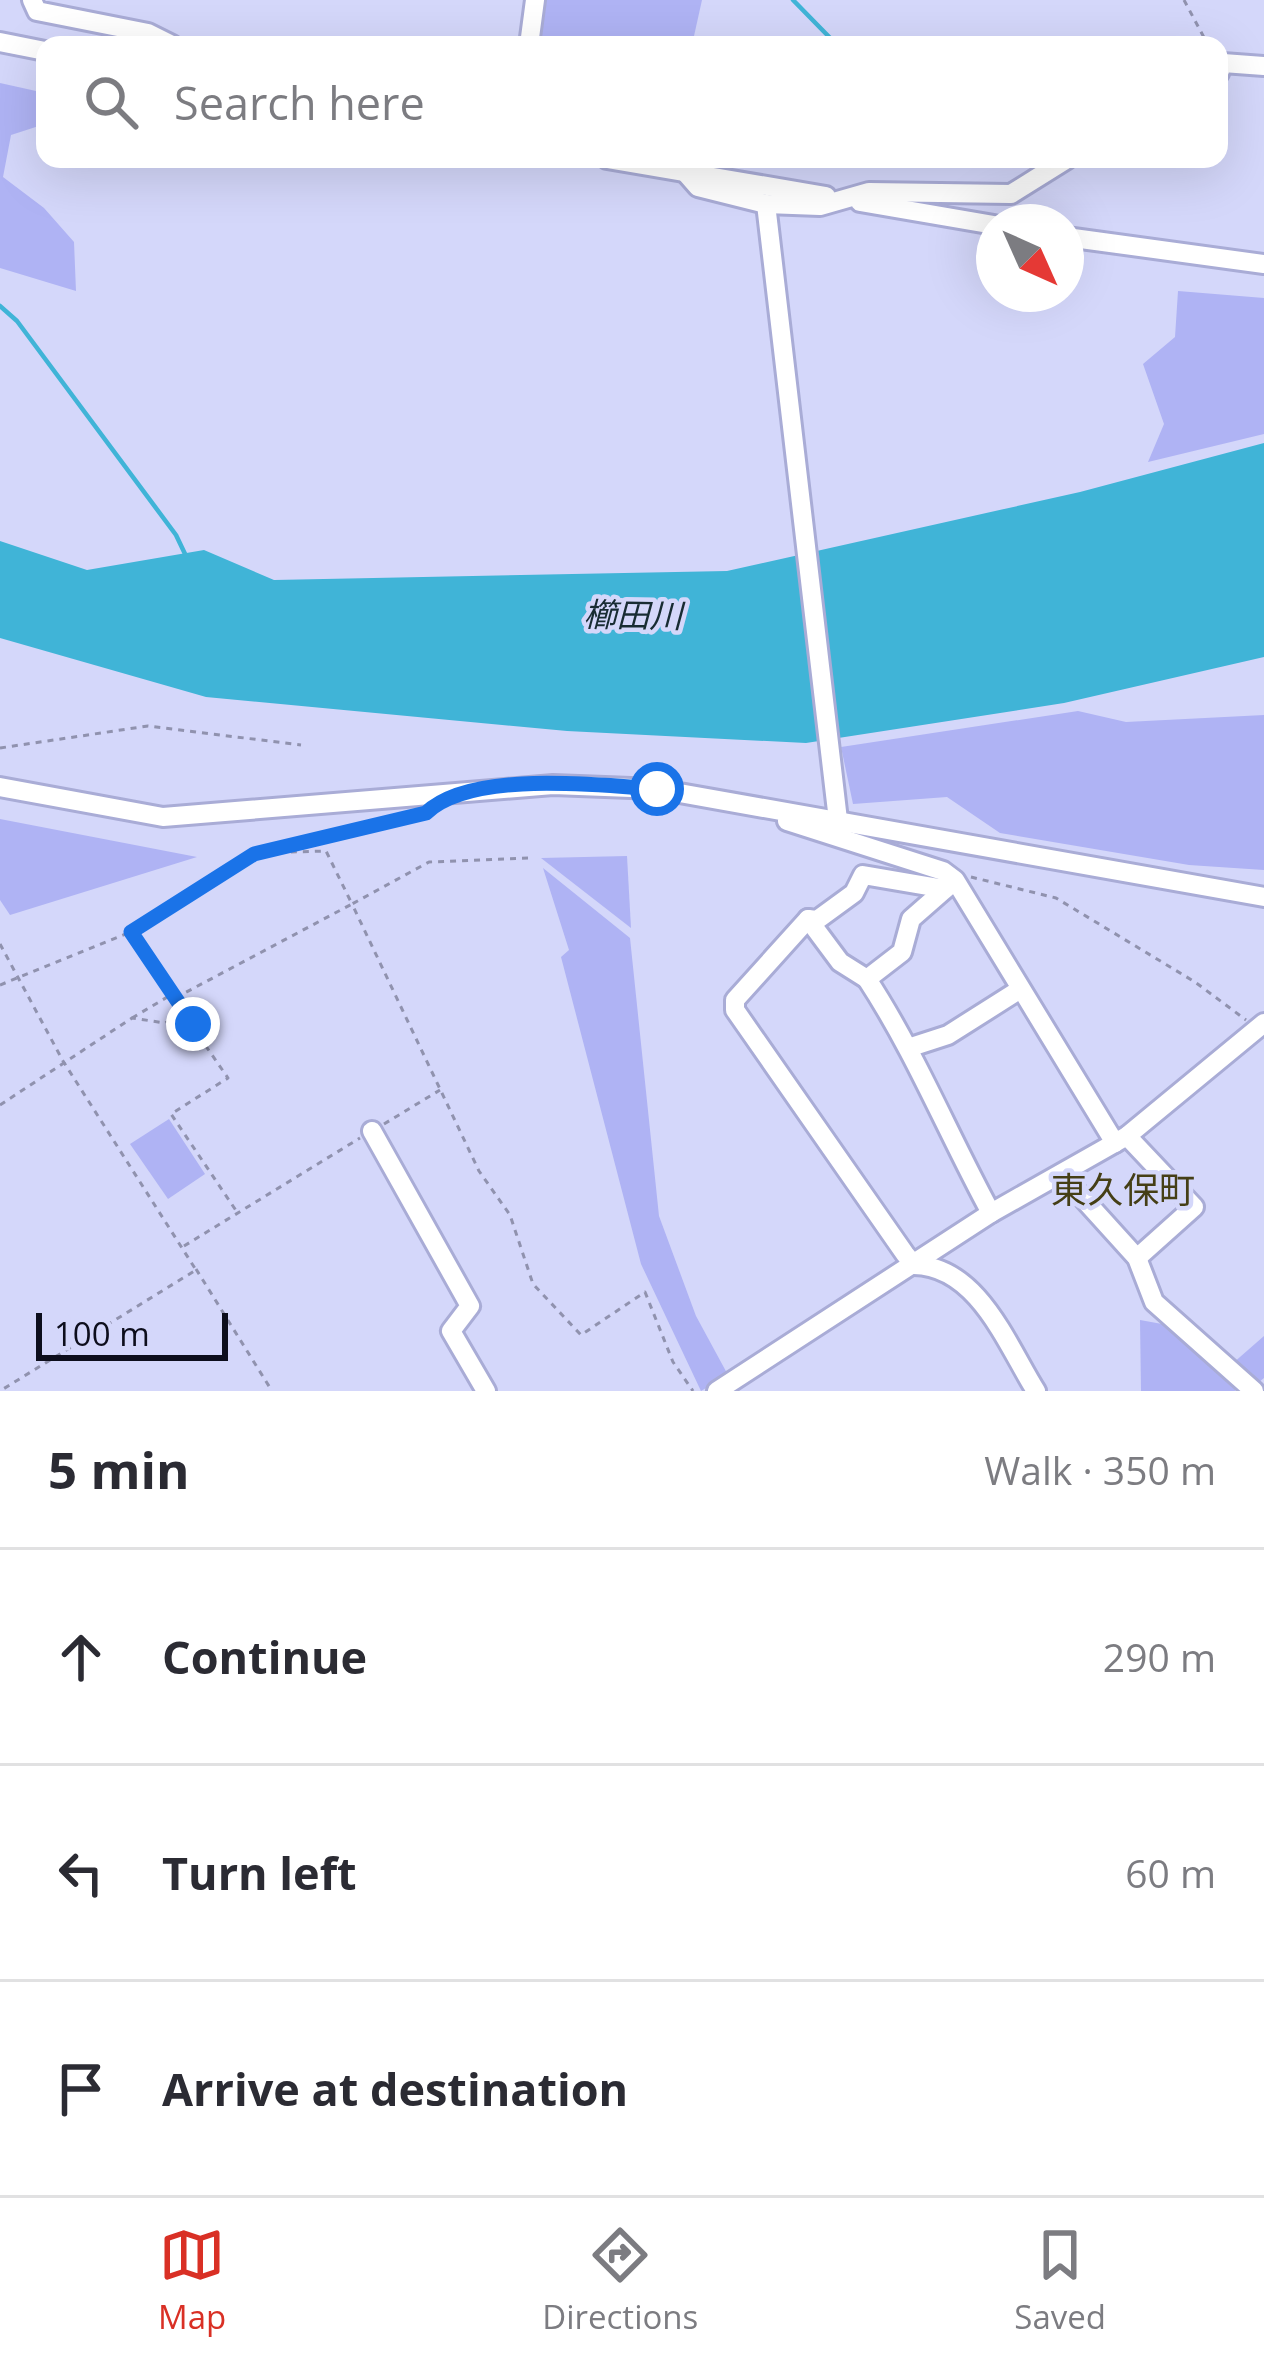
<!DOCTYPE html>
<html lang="en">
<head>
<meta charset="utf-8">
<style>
	:root { --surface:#fff; --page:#f7f7f7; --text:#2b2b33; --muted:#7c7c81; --line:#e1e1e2; --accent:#d93025 }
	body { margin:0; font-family:"Open Sans","Noto Sans JP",sans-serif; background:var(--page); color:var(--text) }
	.compass { position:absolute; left:976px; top:204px; width:108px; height:108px; border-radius:50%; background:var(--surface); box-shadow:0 12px 48px #0002; rotate:135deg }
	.scale { position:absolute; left:36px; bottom:30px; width:192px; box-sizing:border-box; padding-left:12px; border:6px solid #0d0e1c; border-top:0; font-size:33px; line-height:42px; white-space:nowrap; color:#0d0e1c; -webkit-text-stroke:9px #d4d7fa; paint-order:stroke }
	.stop { position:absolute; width:36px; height:36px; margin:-27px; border:9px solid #1a73e8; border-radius:50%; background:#fff }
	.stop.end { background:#1a73e8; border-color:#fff; box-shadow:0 3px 12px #0008 }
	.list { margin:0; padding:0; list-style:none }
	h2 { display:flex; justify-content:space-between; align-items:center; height:156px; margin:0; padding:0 48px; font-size:51px }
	h2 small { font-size:39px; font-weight:400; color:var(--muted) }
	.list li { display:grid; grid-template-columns:78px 1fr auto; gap:36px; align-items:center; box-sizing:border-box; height:216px; padding:0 48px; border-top:3px solid var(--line) }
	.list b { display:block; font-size:45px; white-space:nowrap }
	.list em { font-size:39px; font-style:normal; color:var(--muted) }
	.icon { flex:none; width:66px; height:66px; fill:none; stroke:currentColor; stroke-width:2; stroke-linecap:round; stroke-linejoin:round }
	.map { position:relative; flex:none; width:1264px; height:1391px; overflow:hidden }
	.search { position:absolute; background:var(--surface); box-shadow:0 12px 48px #0002; left:36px; right:36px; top:36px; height:132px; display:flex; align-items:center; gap:30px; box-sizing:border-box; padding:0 42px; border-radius:24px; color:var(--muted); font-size:45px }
	.sheet { height:804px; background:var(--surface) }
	nav { display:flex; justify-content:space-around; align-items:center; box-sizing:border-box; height:168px; border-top:3px solid var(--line); background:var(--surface); font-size:33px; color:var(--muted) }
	nav a { display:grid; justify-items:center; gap:6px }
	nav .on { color:var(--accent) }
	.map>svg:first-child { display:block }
</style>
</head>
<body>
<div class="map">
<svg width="1264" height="1391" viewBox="0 0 1264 1391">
	<rect width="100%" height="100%" fill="#d4d7fa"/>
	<g fill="#afb3f4">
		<path d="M 545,0 L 702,0 L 692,45 L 540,45 Z"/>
		<path d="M 0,83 L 45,93 L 45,124 L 11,135 L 3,177 L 44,208 L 74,242 L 76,291 L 0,268 Z"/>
		<path d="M 1178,291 L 1264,298 L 1264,434 L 1148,462 L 1164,424 L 1143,364 L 1175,337 Z"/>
		<path d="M 1078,711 L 1126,722 L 1264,715 L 1264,870 L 1189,865 L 1000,833 L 947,797 L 853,804 L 841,747 Z"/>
		<path d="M 0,819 L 197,857 L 10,915 L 0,900 Z"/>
		<path d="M 627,856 L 631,928 L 541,858 Z"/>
		<path d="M 543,868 L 630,938 L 659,1216 L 696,1316 L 728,1375 L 701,1391 L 641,1264 L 561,957 L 569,950 Z"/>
		<path d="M 169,1119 L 205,1174 L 168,1199 L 130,1144 Z"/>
		<path d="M 1140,1320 L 1173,1326 L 1234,1381 L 1235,1391 L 1141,1391 Z"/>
		<path d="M 1264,1336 L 1264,1378 L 1254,1386 L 1232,1364 Z"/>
	</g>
	<path fill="#40b4d7" d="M 1264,443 L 1264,657 L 1064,703 L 806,743 L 567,731 L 206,697 L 0,638 L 0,541 L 87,570 L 204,550 L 274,580 L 727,571 L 1080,492 Z"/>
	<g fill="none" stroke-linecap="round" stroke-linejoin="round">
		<g stroke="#40b4d7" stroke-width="4.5">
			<path d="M 793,0 L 837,45"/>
			<path d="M 0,306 L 17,321 L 176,535 L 186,556"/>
		</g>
		<defs>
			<g id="minor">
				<path d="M 32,0 L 37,11 L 148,33 L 172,45"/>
				<path d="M 0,42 L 45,51"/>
				<path d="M 529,45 L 535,0"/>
				<path d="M 1219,73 L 1223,63 L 1264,66"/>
				<path d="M 607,159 L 826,196"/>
				<path d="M 664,159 L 677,163 L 698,187 L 766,204 L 820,206 L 869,192 L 1011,194 L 1067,159"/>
				<path d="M 860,202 L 994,225"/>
				<path d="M 766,204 L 838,820"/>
				<path d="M 1066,237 L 1264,264"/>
				<path d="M 0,787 L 163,817 L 553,785 L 657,789 L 1264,897"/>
				<path d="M 787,821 L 943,871 L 955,880 L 1115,1143"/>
				<path d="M 951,884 L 911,919 L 902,952 L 867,979 C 916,1054 948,1134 991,1213"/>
				<path d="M 945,889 L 863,875 L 854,893 L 817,920 L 808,919 L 735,1000 L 735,1010 L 905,1254 L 914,1265 C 978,1266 1007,1345 1036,1391"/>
				<path d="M 808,919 L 840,962 L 867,979"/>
				<path d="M 911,1047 L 948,1035 L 1019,990"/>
				<path d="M 372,1131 L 470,1306 L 451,1331 L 486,1391"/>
				<path d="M 1127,1136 L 1194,1207 L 1137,1258"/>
				<path d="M 1061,1174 L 1137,1258 L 1154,1302 L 1254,1391"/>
				<path d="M 717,1391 L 991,1213 L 1127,1136 L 1264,1023"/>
			</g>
		</defs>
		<use href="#minor" stroke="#a9acd6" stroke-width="24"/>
		<g stroke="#9092ae" stroke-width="3" stroke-dasharray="6 6" stroke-linecap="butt">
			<path d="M 1184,0 L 1208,45"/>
			<path d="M 0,748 L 148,726 L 301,745"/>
			<path d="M 528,858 L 429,862 L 352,904 L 479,1171 L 510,1215 L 533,1284 L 581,1335 L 645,1292 L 673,1362 L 693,1391"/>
			<path d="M 971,877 L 1056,898 L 1195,982 L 1246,1020"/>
			<path d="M 131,932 L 172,996"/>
			<path d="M 0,944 L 63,1061 L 196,1270 L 0,1391"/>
			<path d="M 0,985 L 128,933 L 254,853 L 428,812"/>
			<path d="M 185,1016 L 228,1078 L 171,1114 L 237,1212"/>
			<path d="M 132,1018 L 169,996"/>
			<path d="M 0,1105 L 132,1018 L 165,1023 L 183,1014 L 177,997 L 352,904 L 326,851 L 254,853"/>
			<path d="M 384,1124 L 440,1090"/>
			<path d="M 184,1246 L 360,1138"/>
			<path d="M 196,1269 L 272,1391"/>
		</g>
		<use href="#minor" stroke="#fff" stroke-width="18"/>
	</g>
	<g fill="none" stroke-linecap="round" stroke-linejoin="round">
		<path stroke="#1a73e8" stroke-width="15" d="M 193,1024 L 131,932 L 254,854 L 426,813 C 471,770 597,785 657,789"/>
	</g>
	<g text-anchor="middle" stroke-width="9" stroke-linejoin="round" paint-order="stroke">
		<g font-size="33" font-style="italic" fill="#182c33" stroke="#d4d7fa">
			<text transform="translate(633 615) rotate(1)" y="12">櫛田川</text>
		</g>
		<g font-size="36" fill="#453f16" stroke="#d4d7fa">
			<text x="1123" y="1203">東久保町</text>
		</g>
	</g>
</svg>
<svg class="compass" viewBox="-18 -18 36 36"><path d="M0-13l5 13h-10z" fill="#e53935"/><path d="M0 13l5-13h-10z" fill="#7c7c81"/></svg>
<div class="scale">100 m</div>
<div class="stop" style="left:657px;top:789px"></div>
<div class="stop end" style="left:193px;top:1024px"></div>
<div class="search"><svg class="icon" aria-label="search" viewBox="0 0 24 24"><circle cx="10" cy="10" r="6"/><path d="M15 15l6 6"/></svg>Search here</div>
</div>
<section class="sheet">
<h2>5 min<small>Walk · 350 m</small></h2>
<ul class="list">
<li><svg class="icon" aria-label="ahead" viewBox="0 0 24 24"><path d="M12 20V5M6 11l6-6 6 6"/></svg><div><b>Continue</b></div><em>290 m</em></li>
<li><svg class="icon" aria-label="left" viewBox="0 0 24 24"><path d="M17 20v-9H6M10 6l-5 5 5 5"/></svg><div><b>Turn left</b></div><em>60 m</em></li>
<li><svg class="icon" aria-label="arrive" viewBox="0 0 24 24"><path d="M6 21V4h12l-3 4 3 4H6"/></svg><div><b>Arrive at destination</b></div></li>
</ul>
</section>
<nav>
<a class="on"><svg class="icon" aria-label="map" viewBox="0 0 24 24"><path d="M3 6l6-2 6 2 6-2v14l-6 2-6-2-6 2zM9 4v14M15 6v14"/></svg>Map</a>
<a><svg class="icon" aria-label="directions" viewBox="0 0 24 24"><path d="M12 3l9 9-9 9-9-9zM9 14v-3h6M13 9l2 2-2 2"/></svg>Directions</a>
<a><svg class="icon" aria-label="saved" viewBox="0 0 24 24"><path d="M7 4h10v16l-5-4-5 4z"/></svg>Saved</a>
</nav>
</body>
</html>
